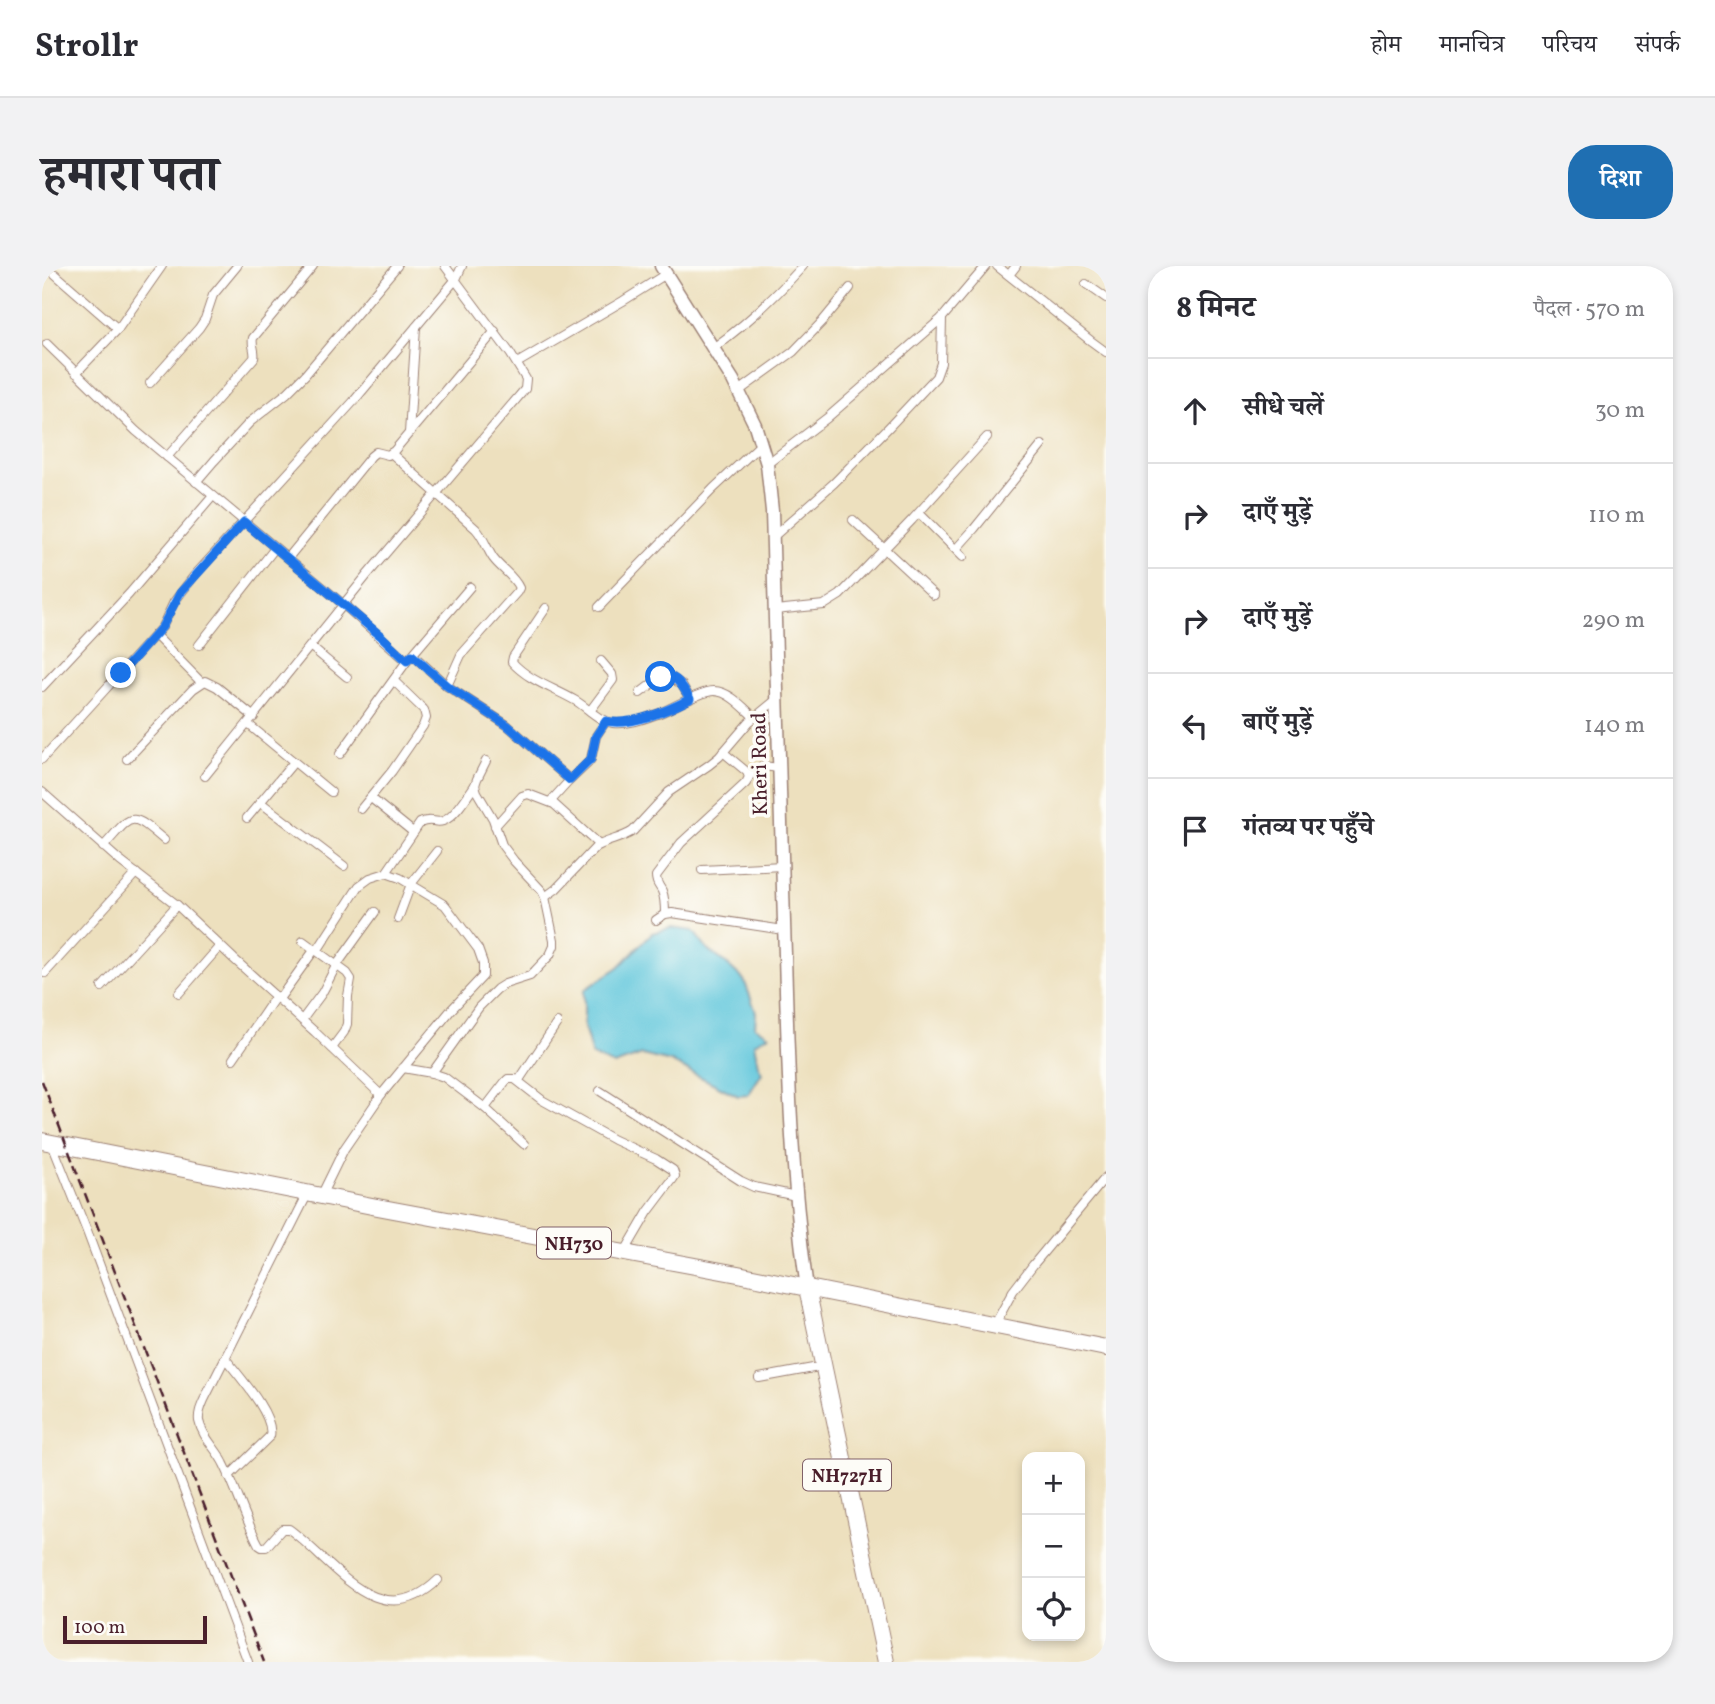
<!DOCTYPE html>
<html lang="hi">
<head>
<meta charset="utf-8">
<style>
	:root { --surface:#fff; --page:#f2f2f3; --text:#2b2b33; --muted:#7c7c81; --line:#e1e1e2; --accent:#1f6fb2 }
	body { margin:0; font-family:Vollkorn,"Noto Serif Devanagari",serif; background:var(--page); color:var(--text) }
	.controls { position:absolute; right:21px; bottom:21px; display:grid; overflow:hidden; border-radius:14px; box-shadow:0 4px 10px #0003 }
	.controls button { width:63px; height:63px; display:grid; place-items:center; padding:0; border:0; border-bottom:2px solid var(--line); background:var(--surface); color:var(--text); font:35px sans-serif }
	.scale { position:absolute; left:21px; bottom:18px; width:144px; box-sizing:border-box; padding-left:7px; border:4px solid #4a1f2b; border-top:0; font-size:19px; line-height:24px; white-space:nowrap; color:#4a1f2b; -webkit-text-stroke:5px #fdfcf7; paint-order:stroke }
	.stop { position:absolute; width:21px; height:21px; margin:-16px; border:5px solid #1a73e8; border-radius:50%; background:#fff }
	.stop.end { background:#1a73e8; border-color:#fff; box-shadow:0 2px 7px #0008 }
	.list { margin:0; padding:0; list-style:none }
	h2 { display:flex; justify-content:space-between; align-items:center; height:91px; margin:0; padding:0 28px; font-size:30px }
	h2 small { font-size:23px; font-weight:400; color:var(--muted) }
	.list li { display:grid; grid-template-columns:46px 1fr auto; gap:21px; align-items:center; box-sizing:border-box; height:105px; padding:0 28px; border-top:2px solid var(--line) }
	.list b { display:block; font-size:26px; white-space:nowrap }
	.list em { font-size:23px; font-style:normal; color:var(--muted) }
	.icon { flex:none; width:38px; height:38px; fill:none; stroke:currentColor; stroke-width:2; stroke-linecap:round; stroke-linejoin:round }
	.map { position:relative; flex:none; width:1064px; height:1396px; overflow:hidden; border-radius:28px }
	header { display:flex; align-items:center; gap:42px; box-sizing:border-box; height:98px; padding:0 35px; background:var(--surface); border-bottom:2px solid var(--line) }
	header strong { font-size:33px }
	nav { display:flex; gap:38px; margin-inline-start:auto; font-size:24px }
	.intro { display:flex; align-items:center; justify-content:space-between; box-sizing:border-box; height:168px; padding:0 42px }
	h1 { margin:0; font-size:49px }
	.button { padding:18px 32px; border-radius:28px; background:var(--accent); color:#fff; font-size:24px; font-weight:700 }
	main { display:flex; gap:42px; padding:0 42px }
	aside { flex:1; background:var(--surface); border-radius:28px; box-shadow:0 4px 10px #0003 }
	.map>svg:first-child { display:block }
</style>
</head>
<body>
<header>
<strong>Strollr</strong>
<nav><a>होम</a><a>मानचित्र</a><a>परिचय</a><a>संपर्क</a></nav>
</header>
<div class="intro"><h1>हमारा पता</h1><a class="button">दिशा</a></div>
<main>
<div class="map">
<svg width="1064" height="1396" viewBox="0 0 1064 1396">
	<rect width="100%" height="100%" fill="#fdfcf7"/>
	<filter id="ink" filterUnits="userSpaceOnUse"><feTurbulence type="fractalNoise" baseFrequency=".0143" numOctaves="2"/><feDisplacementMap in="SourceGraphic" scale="14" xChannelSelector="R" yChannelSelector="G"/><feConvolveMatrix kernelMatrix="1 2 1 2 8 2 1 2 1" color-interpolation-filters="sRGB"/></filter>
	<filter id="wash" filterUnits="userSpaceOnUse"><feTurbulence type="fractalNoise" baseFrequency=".00686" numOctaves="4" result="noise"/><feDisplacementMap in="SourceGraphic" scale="28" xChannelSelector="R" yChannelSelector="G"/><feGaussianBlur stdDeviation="1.57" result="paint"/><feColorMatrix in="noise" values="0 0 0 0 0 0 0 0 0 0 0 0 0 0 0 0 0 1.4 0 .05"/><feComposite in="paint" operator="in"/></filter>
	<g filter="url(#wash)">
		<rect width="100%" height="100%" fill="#ede0be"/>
		<path fill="#5ec6db" stroke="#547283" stroke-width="2" d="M 629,662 L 651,665 L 665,683 L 686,699 L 702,714 L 714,746 L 713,761 L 727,769 L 712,777 L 716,799 L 720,807 L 706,829 L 696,830 L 629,796 L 600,789 L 572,799 L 550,790 L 542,760 L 542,724 L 577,701 L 610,667 Z"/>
	</g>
	<g filter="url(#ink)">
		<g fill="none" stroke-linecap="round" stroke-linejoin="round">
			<defs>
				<g id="street">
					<path d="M 955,0 L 1049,75 L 1064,86"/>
					<path d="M 13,8 L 76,63"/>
					<path d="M 967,9 L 974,0"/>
					<path d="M 1044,18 L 1064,32"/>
					<path d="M 5,78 L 94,165 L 302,339 L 365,395"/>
					<path d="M 671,82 C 705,58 733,31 761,0"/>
					<path d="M 475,97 L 581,35 L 624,8"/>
					<path d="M 34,107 L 76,63 L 120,0"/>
					<path d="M 108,117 L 157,62 L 163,53 L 171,29 L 195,0"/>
					<path d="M 697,125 L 751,86 L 780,56 L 808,22"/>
					<path d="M 367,167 L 374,61"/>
					<path d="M 349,187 L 434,263 C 442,272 445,283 451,292 C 459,303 472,310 477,322 L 475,326 L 419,389 L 405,420"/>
					<path d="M 125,191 L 212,92 C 214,85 209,79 211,72 L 271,0"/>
					<path d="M 725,198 L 785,152 L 900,52 L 944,0"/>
					<path d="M 154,216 L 172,195 L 208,156 L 245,127 L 263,109 L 355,0"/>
					<path d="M 877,247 L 921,291"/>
					<path d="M 811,254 L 892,329"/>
					<path d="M 731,271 L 792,217 L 847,161 L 894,111 L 899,97 L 900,52"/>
					<path d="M 914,283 L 932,263 L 1000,179"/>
					<path d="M 246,292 L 329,190 L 334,186 L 346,189 L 352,185 L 453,65"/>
					<path d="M 557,341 L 671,223 L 719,178"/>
					<path d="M 504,342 L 471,391 L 470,396 C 487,415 512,422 534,435 C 546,442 556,455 571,457 C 586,459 604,452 618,447 C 632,441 659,425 672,425 C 687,425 702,442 712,451"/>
					<path d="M 733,344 L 782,339 L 798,329 L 870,254 L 945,171"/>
					<path d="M 113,369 L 159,416 L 158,417"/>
					<path d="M 157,379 L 233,282"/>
					<path d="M 269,381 L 305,411"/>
					<path d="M 371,389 L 405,420 L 465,459 L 528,514"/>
					<path d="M 0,421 L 87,328 L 171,230"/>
					<path d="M 598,427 L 619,411 L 626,409 L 640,419 L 648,433"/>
					<path d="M 548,445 L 571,414 L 570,408 L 559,395"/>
					<path d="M 206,458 L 289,526"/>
					<path d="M 298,488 L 365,395 L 428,321"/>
					<path d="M 0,493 L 120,361 L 132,336 L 152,310 L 311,136 L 414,13 L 420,0"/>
					<path d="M 85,493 L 151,423 L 163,415 L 175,421 L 212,451"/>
					<path d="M 163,510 L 326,308 L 483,123 L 484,113 L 468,87 L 403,0"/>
					<path d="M 707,510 L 721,500 L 737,502"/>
					<path d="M 0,526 L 78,595 L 135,639 L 192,693 L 273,766 L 339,829"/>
					<path d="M 329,532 L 371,566"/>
					<path d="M 218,536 L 302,600"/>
					<path d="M 508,536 L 528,514 L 546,497 L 549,493 L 554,470 L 564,455"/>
					<path d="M 319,543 L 350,505 L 381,460 L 384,452 L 382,444 L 352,415"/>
					<path d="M 205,552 L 252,496"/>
					<path d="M 453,560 L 480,530 L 486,528 L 512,538 L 557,579"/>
					<path d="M 61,581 C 91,548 87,544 122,574"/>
					<path d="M 660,604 L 740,600"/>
					<path d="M 344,607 L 378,557 C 389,551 392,558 401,555 C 411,553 427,528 433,519"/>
					<path d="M 503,631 L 514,623 L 554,581 C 565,574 579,573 591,565 L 627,526 L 667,499 L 677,491 L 707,456 L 735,433"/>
					<path d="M 623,648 C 623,641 623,632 620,625 C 617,619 614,618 614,610 L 639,577 L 704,517 L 707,511 L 705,506 L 681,486"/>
					<path d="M 356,653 L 369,618 L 395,585"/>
					<path d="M 614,654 L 623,648 L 630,647 L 742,664"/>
					<path d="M 261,675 L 305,707 L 309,713 L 306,730 L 305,758 L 302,766 L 290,782"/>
					<path d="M 275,685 L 317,620 L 328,612 L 344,607 L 358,612 L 403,639 L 436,683 L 441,697 L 441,710 L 409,744 L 339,829 L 302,883 L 279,930"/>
					<path d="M 3,707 L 94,607"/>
					<path d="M 60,721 L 135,639"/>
					<path d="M 137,727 L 178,680"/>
					<path d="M 237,733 L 273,683"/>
					<path d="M 260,754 L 280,727 L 294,700 L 333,646"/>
					<path d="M 191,793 L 234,730"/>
					<path d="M 361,802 L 390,807 L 402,811 L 443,842 L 482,878"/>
					<path d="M 390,807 L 437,741 L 455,723 L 463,718 L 488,710 L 508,689 L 512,680 L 512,674 L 503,631 L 500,625 L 472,595 L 460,579 L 451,553 L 435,526 L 433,519 L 435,513 L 444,495"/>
					<path d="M 477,814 L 515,757"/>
					<path d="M 558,825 L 699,915 L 712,921 L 754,930"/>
					<path d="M 443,842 L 463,816 L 466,813 L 473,813 L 500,834 L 572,874 L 614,893 L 631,904 L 633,910 L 631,913 L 606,946 L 582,987"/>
					<path d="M 10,878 L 46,968 L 206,1396"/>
					<path d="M 266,927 L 162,1134 C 159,1141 156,1147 157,1155 C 160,1171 175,1183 182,1198 C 195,1224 203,1253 217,1279 L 220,1281 L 224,1281 L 240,1263 L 247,1263 C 291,1295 337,1371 396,1314"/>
					<path d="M 952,1060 L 971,1025 L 991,999 L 1064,911"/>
					<path d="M 183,1092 C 196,1109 233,1149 228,1170 L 187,1210"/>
					<path d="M 717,1112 L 782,1100"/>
				</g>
				<path id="secondary" d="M 619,0 L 691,114 L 713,159 L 725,198 L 730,245 L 731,281 C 735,417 738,553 743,689 C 746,800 749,912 765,1022"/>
				<g id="highway">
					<path d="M 0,875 L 330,940 L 696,1008 L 1064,1082"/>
					<path d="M 765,1022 L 844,1396"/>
				</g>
			</defs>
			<use href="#street" stroke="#9c8074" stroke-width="10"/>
			<use href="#secondary" stroke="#9c8074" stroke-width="15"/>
			<use href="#highway" stroke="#9c8074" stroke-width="18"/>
			<use href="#street" stroke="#fff" stroke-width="8"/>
			<use href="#secondary" stroke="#fff" stroke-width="12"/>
			<use href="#highway" stroke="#fff" stroke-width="16"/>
			<path stroke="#4a1f2b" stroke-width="2.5" stroke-dasharray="10 5" stroke-linecap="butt" d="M 0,815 L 222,1396"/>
		</g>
	</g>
	<g fill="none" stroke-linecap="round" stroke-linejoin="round" filter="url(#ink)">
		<path stroke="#1a73e8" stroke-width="9" d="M 79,407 L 120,361 L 138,327 L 202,256 L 339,370 L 365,395 L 370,389 L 405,420 L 465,459 L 528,514 L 549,493 L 554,470 L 564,455 C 588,461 627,444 648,433 C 642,422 633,406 619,411"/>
	</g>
	<g text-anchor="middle" stroke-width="7" stroke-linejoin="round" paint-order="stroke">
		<g fill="#fdfcf7" stroke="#806168" stroke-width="2">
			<rect x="495" y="961.5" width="74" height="31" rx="5"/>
			<rect x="761" y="1193.5" width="88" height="31" rx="5"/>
		</g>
		<g font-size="19" font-weight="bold" fill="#4a1f2b">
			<text x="532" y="984">NH730</text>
			<text x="805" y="1216">NH727H</text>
		</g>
		<g font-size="21" fill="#4a1f2b" stroke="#fdfcf7">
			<text transform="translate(717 498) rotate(-91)" y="7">Kheri Road</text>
		</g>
	</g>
</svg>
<div class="controls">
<button>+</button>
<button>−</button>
<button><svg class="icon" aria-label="locate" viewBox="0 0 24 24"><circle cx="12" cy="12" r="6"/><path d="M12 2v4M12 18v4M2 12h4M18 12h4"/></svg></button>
</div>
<div class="scale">100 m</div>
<div class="stop" style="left:619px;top:411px"></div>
<div class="stop end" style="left:79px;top:407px"></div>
</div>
<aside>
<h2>8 मिनट<small>पैदल · 570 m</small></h2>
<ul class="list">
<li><svg class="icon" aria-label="ahead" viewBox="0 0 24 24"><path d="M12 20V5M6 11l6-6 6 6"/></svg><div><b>सीधे चलें</b></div><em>30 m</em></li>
<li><svg class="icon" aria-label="right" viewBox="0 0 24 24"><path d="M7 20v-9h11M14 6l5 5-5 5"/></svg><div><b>दाएँ मुड़ें</b></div><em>110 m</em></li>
<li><svg class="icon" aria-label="right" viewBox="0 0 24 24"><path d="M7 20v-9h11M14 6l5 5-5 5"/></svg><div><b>दाएँ मुड़ें</b></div><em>290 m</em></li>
<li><svg class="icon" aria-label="left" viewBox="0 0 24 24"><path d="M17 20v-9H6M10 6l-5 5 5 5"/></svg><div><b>बाएँ मुड़ें</b></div><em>140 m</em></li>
<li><svg class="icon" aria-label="arrive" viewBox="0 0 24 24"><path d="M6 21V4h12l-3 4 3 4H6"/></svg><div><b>गंतव्य पर पहुँचे</b></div></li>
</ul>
</aside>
</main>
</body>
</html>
